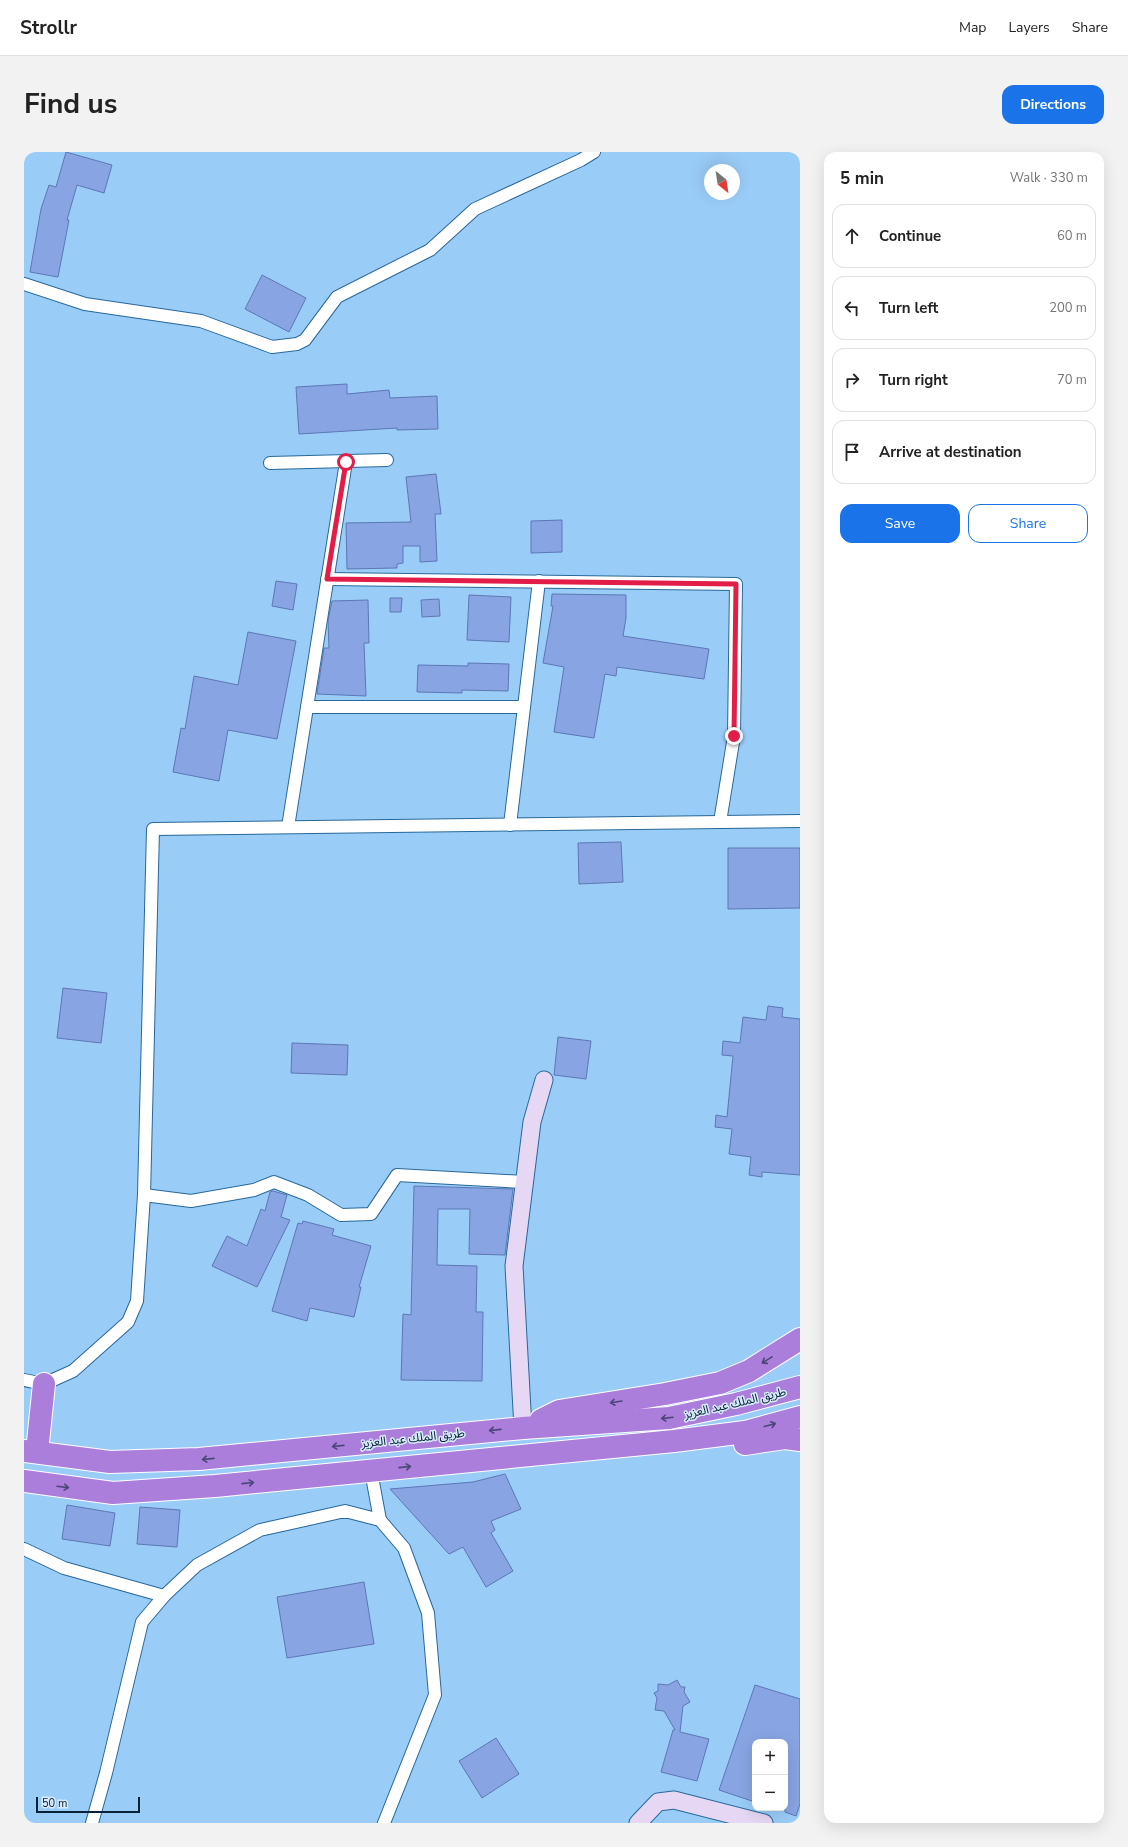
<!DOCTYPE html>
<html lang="en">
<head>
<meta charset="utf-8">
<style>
	:root { --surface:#fff; --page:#f2f2f2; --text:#222; --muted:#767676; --line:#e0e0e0; --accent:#1a73e8 }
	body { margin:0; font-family:"Nunito Sans","Noto Sans Arabic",sans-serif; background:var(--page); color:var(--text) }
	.controls { position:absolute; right:12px; bottom:12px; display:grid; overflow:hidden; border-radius:8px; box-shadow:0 4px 16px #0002 }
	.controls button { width:36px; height:36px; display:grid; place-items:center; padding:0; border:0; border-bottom:1px solid var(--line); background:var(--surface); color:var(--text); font:20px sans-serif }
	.compass { position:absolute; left:680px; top:12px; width:36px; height:36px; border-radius:50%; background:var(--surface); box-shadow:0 4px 16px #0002; rotate:150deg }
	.scale { position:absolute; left:12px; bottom:10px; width:104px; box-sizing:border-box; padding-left:4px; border:2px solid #072136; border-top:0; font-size:11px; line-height:14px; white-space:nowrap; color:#072136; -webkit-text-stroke:3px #d7eafa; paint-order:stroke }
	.stop { position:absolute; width:12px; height:12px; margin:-9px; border:3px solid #e11d48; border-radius:50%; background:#fff }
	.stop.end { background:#e11d48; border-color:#fff; box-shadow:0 1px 4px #0008 }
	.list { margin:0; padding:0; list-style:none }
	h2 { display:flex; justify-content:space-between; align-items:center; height:52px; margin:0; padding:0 16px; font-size:17px }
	h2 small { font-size:13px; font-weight:400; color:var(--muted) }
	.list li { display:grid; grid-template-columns:26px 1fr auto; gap:12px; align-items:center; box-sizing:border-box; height:64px; margin:0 8px 8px; padding:0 8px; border:1px solid var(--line); border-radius:12px }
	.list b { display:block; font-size:15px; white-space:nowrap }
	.list em { font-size:13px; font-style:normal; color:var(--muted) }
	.actions { display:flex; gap:8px; padding:12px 16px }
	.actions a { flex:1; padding:9px 0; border:1px solid var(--accent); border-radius:12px; text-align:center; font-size:14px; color:var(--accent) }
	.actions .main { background:var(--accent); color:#fff }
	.icon { flex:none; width:22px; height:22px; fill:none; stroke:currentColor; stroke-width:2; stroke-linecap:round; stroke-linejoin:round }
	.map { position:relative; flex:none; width:776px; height:1671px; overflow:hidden; border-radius:12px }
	header { display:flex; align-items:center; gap:24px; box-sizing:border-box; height:56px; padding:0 20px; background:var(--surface); border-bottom:1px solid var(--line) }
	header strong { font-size:19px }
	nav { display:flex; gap:22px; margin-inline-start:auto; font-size:14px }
	.intro { display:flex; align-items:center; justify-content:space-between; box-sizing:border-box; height:96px; padding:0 24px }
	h1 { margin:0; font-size:28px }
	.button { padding:10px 18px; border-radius:12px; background:var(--accent); color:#fff; font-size:14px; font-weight:700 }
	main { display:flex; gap:24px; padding:0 24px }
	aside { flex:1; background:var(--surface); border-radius:12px; box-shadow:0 4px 16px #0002 }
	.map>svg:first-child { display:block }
</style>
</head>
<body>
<header>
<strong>Strollr</strong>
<nav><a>Map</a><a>Layers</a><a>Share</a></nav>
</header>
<div class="intro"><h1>Find us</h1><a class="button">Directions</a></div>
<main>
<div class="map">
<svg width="776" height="1671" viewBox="0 0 776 1671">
	<rect width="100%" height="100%" fill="#9accf8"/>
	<g fill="#88a4e2" stroke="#5c77b5">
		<path d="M 42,0 L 88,13 L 80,41 L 53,33 L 43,68 L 45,68 L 34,125 L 6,120 L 17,57 L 25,33 L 32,35 Z"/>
		<path d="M 238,123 L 282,146 L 265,180 L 221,157 Z"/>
		<path d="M 323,232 L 323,242 L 365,238 L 366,246 L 413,244 L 414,277 L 373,278 L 373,276 L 275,282 L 272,235 Z"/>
		<path d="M 412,322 L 417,362 L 411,362 L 413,409 L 396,410 L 396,394 L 379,394 L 379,411 L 373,412 L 373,416 L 323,417 L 322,371 L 387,370 L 382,325 Z"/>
		<path d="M 538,368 L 538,400 L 507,401 L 507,369 Z"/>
		<path d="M 252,429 L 273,432 L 269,458 L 248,454 Z"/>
		<path d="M 528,442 L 602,443 L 602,466 L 599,484 L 685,497 L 680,527 L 593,515 L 592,524 L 581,522 L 570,586 L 530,580 L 540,515 L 519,511 L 529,454 L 527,454 Z"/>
		<path d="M 445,443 L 487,445 L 485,490 L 443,488 Z"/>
		<path d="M 366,446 L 378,446 L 377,460 L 366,460 Z"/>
		<path d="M 415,447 L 416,464 L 398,465 L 397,448 Z"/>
		<path d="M 344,448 L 345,491 L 340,491 L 342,544 L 293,542 L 300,496 L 305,496 L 304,469 L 308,449 Z"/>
		<path d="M 224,480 L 272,489 L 253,587 L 204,578 L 195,629 L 149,620 L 157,576 L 161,577 L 170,524 L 214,533 Z"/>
		<path d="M 444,511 L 485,512 L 484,539 L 438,538 L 438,541 L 393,540 L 394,513 L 444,514 Z"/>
		<path d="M 597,690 L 599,730 L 555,732 L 554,691 Z"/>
		<path d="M 704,696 L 776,696 L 776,756 L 704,757 Z"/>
		<path d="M 39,836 L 83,841 L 77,891 L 33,886 Z"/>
		<path d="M 744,854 L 759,856 L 758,865 L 776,867 L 776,1023 L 738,1020 L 738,1025 L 725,1023 L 727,1005 L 705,1002 L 708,977 L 691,975 L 692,963 L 703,965 L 709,904 L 698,903 L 699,889 L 716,891 L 719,865 L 742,868 Z"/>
		<path d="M 534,885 L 567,889 L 562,927 L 530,923 Z"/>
		<path d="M 268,891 L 324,893 L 323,923 L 267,921 Z"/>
		<path d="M 390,1034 L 489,1037 L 481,1103 L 445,1102 L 446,1057 L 414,1057 L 413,1113 L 453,1114 L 452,1160 L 459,1160 L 458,1229 L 377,1228 L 379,1162 L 387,1163 Z"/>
		<path d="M 249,1039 L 263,1043 L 257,1065 L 266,1068 L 233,1135 L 188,1114 L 203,1084 L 223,1094 L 237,1057 L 241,1059 L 246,1040 Z"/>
		<path d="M 279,1069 L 310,1077 L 308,1083 L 347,1094 L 335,1135 L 337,1135 L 330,1165 L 286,1156 L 283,1169 L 248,1159 L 274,1071 L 278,1072 Z"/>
		<path d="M 481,1322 L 497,1357 L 467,1369 L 471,1378 L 467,1381 L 489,1419 L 462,1435 L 439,1395 L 425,1402 L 366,1337 L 449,1330 Z"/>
		<path d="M 43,1353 L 91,1361 L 86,1394 L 38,1387 Z"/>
		<path d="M 116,1355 L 156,1358 L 153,1395 L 113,1392 Z"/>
		<path d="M 340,1430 L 350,1492 L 263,1506 L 253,1445 Z"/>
		<path d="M 653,1528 L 657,1535 L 661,1535 L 660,1540 L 666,1550 L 659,1554 L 656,1580 L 685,1587 L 673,1629 L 637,1620 L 649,1578 L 651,1578 L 640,1559 L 631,1558 L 633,1546 L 630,1541 L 634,1539 L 634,1532 L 644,1533 Z"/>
		<path d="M 731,1533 L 776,1547 L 776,1652 L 772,1664 L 761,1660 L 761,1590 L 731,1590 L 731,1650 L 695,1638 Z"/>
		<path d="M 472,1586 L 495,1622 L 458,1646 L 435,1609 Z"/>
	</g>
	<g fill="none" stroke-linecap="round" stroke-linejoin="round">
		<defs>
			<g id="street">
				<path d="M 0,132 L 61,152 L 177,169 L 248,195 L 273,192 L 281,188 L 313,145 L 406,98 L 451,57 L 557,8 L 570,0"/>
				<path d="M 246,311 L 363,308"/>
				<path d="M 303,427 L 712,432 L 710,584 L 696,670"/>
				<path d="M 283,555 L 500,555"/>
				<path d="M 486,673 L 515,429"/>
				<path d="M 264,675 L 322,310"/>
				<path d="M 120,1043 L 167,1049 L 230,1038 L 250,1030 L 284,1043 L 317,1063 L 347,1062 L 373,1023 L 500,1030"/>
				<path d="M 0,1228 L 20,1232 L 49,1219 L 104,1170 L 113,1149 L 120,1043 L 129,677 L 776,669"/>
				<path d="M 347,1319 L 356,1368"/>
				<path d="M 0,1397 L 40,1416 L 140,1444"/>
				<path d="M 68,1671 L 82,1621 L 118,1470 L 140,1444 L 173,1413 L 236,1378 L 321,1359 L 356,1368 L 380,1396 L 404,1461 L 411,1543 L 360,1671"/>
			</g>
			<g id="secondary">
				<path d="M 499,1276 L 490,1114 L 508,970 L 520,928"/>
				<path d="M 614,1671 L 634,1650 L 650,1648 L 740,1671"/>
			</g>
			<g id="highway">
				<path d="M 517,1268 L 535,1259 L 641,1242 L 696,1231 L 725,1219 L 776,1187"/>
				<path d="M 721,1292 L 761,1286 L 776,1288"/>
				<path d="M 0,1299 L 86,1310 L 175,1307 L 499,1276 L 645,1266 L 712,1252 L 776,1235"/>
				<path d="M 13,1300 L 20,1232"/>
				<path d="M 0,1329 L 89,1341 L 191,1334 L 650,1289 L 721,1280 L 776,1265"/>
			</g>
		</defs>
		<use href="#street" stroke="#286899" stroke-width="14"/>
		<use href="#secondary" stroke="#286899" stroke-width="19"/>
		<use href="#highway" stroke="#fff" stroke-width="24"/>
		<use href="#street" stroke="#fff" stroke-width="12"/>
		<use href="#secondary" stroke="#e6d8f4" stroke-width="17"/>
		<use href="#highway" stroke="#ac7edc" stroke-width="22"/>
	</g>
	<defs><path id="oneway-shaft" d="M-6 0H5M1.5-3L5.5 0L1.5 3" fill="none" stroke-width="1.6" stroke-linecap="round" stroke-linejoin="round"/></defs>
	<g stroke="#494678">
		<use href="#oneway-shaft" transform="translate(743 1208) rotate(148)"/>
		<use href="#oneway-shaft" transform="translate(592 1250) rotate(171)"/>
		<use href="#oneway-shaft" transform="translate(643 1266) rotate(173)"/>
		<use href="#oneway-shaft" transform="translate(746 1273) rotate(-15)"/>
		<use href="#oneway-shaft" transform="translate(471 1278) rotate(174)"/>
		<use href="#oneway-shaft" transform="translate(314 1294) rotate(174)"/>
		<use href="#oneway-shaft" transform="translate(184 1307) rotate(174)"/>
		<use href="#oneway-shaft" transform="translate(381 1315) rotate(-6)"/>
		<use href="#oneway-shaft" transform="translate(224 1331) rotate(-6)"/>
		<use href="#oneway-shaft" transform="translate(39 1335) rotate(7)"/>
	</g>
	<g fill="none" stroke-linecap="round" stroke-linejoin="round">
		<path stroke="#e11d48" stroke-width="5" d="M 322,310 L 303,427 L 712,432 L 710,584"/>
	</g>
	<g text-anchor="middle" stroke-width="3" stroke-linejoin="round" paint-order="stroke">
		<g font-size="12" fill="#072136" stroke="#d7eafa">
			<text transform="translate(711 1251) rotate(-13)" y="4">طريق الملك عبد العزيز</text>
			<text transform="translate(389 1286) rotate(-6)" y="4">طريق الملك عبد العزيز</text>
		</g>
	</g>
</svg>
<div class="controls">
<button>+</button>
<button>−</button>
</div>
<svg class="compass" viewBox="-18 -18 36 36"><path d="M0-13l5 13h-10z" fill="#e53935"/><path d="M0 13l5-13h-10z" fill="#767676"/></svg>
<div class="scale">50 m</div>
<div class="stop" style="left:322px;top:310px"></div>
<div class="stop end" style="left:710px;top:584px"></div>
</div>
<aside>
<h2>5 min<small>Walk · 330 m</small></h2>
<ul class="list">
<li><svg class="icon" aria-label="ahead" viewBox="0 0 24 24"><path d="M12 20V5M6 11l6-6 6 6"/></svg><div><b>Continue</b></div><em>60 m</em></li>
<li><svg class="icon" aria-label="left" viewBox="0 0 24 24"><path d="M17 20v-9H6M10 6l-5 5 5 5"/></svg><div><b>Turn left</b></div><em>200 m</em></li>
<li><svg class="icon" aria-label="right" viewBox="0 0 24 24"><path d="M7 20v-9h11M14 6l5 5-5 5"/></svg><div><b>Turn right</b></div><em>70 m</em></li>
<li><svg class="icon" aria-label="arrive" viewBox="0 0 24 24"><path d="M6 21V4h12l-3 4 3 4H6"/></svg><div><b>Arrive at destination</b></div></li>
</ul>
<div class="actions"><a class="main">Save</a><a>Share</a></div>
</aside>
</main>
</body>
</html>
